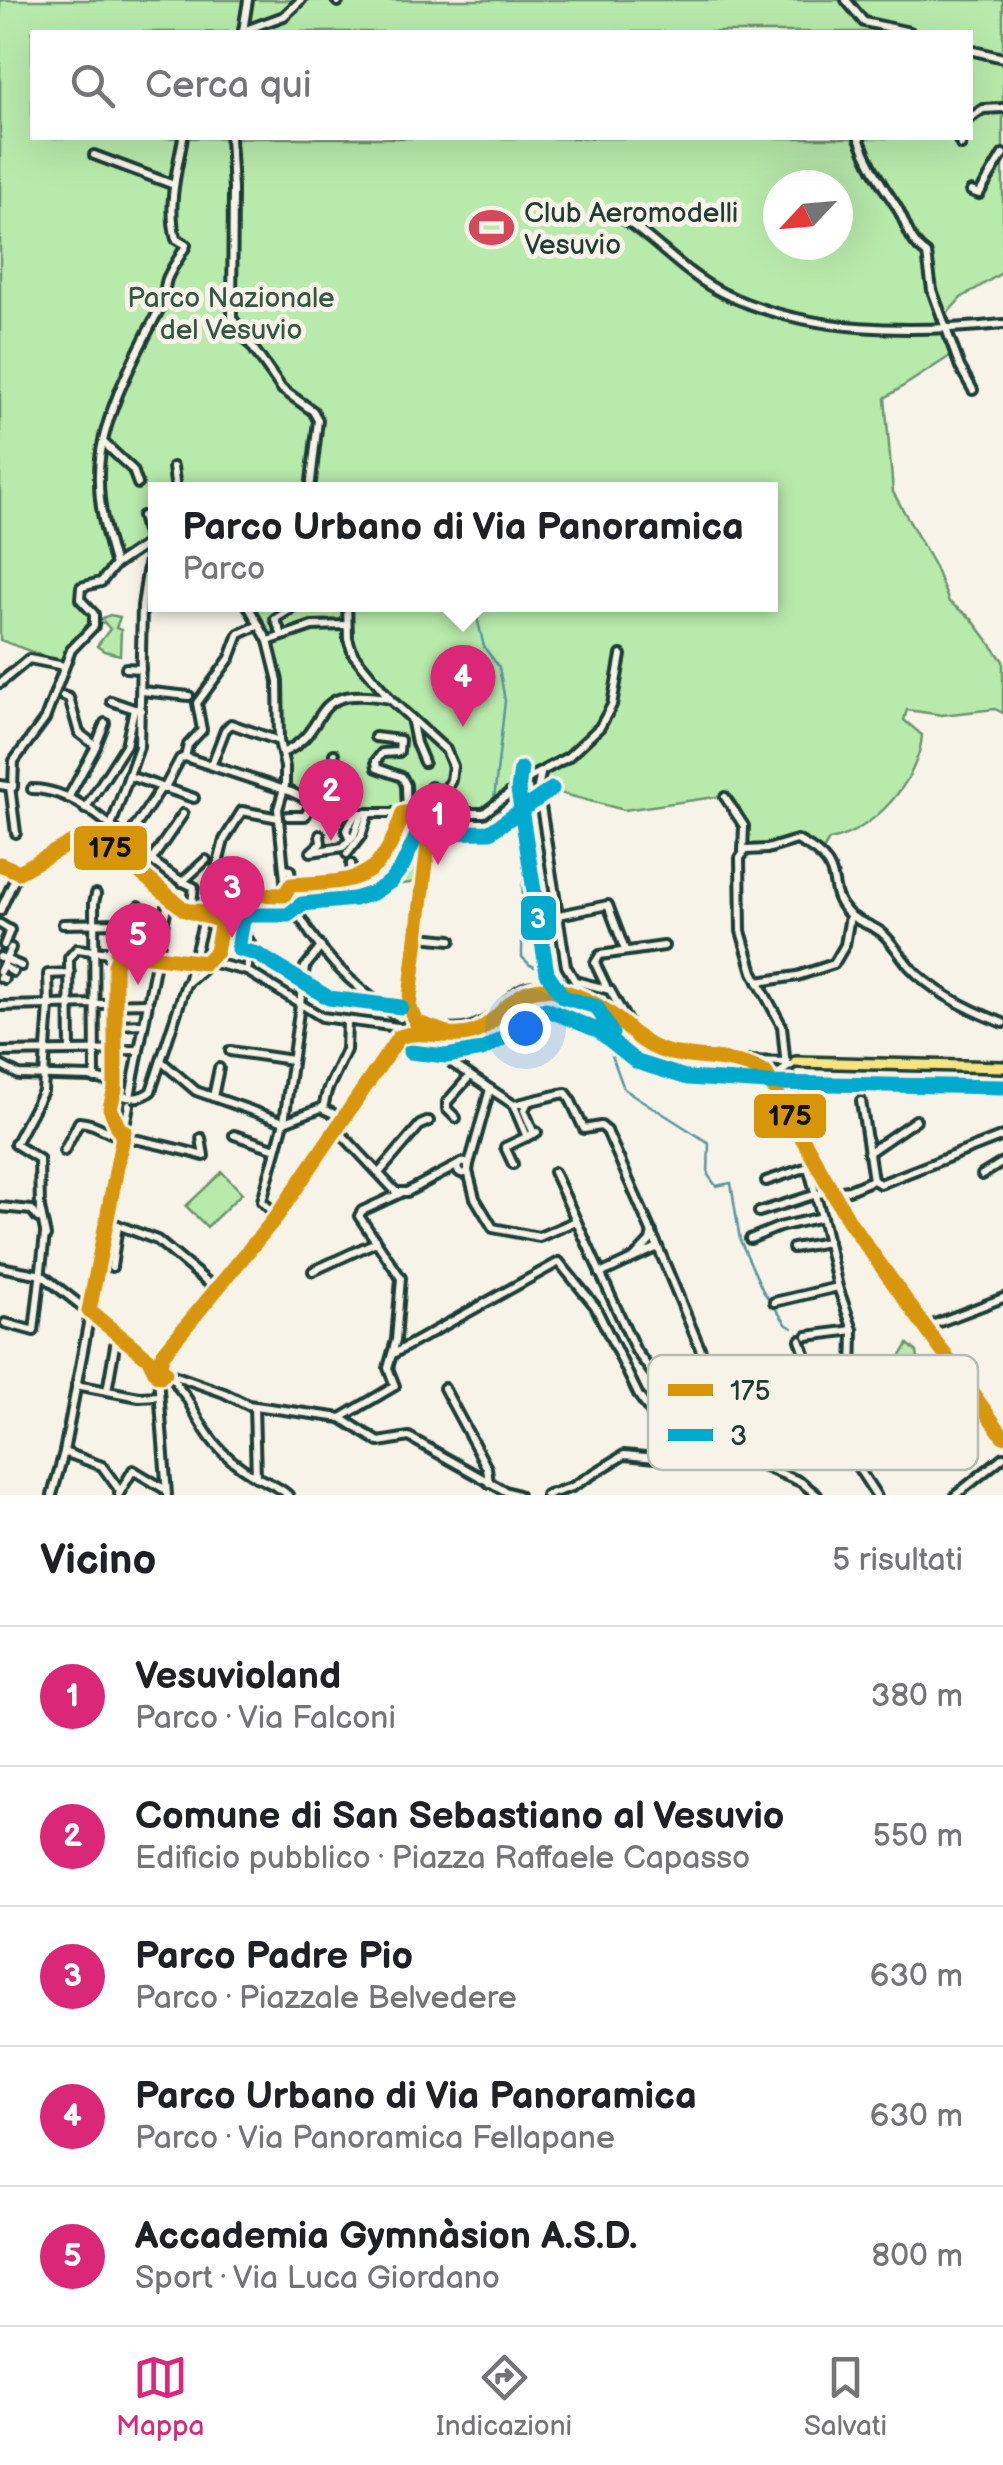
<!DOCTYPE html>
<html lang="it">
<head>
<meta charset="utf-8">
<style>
	:root { --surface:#fff; --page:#f2f2f2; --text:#202124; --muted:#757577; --line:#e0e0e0; --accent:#db2777 }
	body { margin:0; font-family:"Balsamiq Sans",sans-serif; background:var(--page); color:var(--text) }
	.compass { position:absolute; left:763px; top:170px; width:90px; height:90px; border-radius:50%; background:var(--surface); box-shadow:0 10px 40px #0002; rotate:244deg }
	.you { position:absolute; left:525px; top:1028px; width:35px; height:35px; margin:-25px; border:8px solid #fff; border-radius:50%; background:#1a73e8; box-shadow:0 0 0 15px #1a73e833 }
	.badge { display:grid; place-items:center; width:65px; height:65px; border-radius:50%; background:var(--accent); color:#fff; font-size:32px; font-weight:700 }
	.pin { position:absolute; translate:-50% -82px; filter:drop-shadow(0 2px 5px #0008) }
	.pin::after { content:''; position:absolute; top:52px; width:35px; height:30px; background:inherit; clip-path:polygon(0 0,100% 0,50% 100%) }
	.popup { position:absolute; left:148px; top:482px; width:630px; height:130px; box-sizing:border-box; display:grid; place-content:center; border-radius:0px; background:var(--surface); filter:drop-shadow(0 2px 8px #0005); font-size:32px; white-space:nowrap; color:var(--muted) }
	.popup b { font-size:38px; color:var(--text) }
	.popup::after { content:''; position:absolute; left:50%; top:100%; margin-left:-20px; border:20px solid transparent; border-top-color:var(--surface) }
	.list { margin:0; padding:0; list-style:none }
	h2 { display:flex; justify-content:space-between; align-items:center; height:130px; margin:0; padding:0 40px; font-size:42px }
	h2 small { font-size:32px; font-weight:400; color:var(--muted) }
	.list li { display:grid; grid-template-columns:65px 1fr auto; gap:30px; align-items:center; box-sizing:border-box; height:140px; padding:0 40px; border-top:2px solid var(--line) }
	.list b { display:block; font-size:38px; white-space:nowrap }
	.list p { margin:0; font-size:32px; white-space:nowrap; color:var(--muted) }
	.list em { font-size:32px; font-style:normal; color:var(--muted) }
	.icon { flex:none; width:55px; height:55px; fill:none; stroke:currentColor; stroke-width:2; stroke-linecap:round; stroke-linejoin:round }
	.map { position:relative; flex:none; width:1003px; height:1495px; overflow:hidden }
	.search { position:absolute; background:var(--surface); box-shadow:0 10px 40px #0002; left:30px; right:30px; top:30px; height:110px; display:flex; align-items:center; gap:25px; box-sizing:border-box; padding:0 35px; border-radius:0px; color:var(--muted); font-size:38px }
	.sheet { height:830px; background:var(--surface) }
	nav { display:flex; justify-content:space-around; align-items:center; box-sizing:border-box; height:140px; border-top:2px solid var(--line); background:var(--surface); font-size:28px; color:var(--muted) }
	nav a { display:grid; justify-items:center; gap:5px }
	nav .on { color:var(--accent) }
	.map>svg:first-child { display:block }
</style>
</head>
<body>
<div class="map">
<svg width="1003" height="1495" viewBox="0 0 1003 1495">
	<rect width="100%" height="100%" fill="#f7f3e8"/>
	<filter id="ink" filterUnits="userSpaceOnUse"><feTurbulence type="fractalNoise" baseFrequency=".01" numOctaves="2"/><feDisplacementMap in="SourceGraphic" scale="20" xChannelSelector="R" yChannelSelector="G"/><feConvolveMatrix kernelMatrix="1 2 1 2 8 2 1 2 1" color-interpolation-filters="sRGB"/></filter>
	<g filter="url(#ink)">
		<g fill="#b8eaab" stroke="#6c9470" stroke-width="2.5" fill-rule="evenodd">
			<path d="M 0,0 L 1003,0 L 1003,272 L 961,298 L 945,316 L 955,353 L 885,398 L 893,492 L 935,567 L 949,602 L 971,618 L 1003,661 L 1003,713 L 995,709 L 942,715 L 907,710 L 904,720 L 922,735 C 919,781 873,832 829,840 L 822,852 L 816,853 L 797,843 L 745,852 L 742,825 L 722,796 L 624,810 L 541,788 L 530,781 L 487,815 L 365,817 L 359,836 L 344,852 L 354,817 L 350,817 L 347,821 L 342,822 L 345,819 L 315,810 L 278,791 C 291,768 276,666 265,640 C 260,628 253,616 247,605 L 770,604 L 770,490 L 155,490 L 155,546 C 142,550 128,555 117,565 C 113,569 111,575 107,579 C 96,588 86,582 82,597 L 98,615 L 98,620 L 110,615 L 120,617 L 116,628 L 121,630 L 120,655 L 104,651 L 97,646 L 110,629 L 104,622 C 88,629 74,648 67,665 L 0,640 ZM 32,32 L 970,32 L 970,138 L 32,138 ZM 778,185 L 838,185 L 838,245 L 778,245 Z"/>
			<path d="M 429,823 L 424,881 L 389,886 L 388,868 L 383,862 L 403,824 Z"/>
			<path d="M 222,1172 L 242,1193 L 207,1227 L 186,1206 Z"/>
			<path d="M 908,1344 L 917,1352 L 918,1359 L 929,1362 L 937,1358 L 934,1372 L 945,1368 L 948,1370 L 943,1382 L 957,1380 L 960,1383 L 957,1387 L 948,1386 L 938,1394 L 942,1411 L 933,1428 L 934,1439 L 926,1437 L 918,1445 L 895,1418 L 897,1412 L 885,1405 L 881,1393 L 886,1386 L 883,1381 L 906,1374 L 899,1359 Z"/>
		</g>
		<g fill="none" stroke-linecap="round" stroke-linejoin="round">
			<g stroke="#5c969e" stroke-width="2.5">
				<path d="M 474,604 L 484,647 L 499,667 L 505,701 L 494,800"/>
				<path d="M 496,808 L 516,826 L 523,843 L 522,957 L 530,965 L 573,982"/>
				<path d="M 580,985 L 590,992 L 593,1001"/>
				<path d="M 597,1014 L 624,1089 L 709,1143 L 708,1175 L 716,1186 L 731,1183 L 740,1240 L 763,1291 L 787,1325 L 793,1328"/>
				<path d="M 803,1144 L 808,1165"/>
			</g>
			<defs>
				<g id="minor">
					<path d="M 336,0 L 338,2"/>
					<path d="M 846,0 L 864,22 L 910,32"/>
					<path d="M 243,31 L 284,16 L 301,0"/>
					<path d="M 243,31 L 248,0"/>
					<path d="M 970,50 L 1003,58"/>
					<path d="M 970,118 L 983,109 L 1003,108"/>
					<path d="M 230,138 L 233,189 L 232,318 L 282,389 L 313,411 L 318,420 L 310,490"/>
					<path d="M 859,138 C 868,162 878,180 893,201 C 907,220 906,240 927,254 L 932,290 L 960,367 L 973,390"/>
					<path d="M 958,138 L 961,145"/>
					<path d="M 94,155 L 174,185"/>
					<path d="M 971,191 L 979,194 L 1003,154"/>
					<path d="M 625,220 C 658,242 687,276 723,293 C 807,334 913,333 1003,324"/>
					<path d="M 104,443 L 133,470 L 138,484"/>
					<path d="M 173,467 L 176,490"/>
					<path d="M 115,565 C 106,535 98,506 99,474 C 99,421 136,354 160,308 C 165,299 164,288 167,279 C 172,267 181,256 186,245 L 176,239 C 167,206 177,170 183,138"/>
					<path d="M 247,604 L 259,625"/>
					<path d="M 347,604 L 348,639 L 353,654 L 391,700 L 446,750 L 453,766 L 451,780 L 431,820 L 416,958 L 409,1006 L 403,1016"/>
					<path d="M 282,635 L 275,619 L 299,604"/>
					<path d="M 126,668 L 141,669"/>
					<path d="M 0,683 L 29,659 L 64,666"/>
					<path d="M 142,691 L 189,696"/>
					<path d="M 63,696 L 69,698 L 79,733 L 96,746"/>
					<path d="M 111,701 L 134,709"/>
					<path d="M 411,718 L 416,743 L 424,762"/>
					<path d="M 375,737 L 400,740 L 399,752 L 382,753 L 376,761 L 377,768 L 402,777 L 406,785 L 407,813"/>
					<path d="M 282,753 C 335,730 302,683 390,699"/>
					<path d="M 185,757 L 188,745 L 202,730 L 197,703 L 230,658 L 239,634 L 259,625 L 268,641"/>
					<path d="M 212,764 L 225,730 L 231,724 L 279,741"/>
					<path d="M 541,774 L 538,787 L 566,966 L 575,981 L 610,990 L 633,1032"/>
					<path d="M 129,776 L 194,798"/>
					<path d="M 0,785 L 13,787 L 14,761 L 45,719 L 71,650 L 94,626 L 94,614 L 80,599 L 81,587 L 101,582 L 115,565 L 148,543"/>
					<path d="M 10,786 L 16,833"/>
					<path d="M 32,789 C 95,790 139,865 194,887 L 191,911"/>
					<path d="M 164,789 L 180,759 L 185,757 L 291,792 L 336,813 L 484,813 L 531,777 L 568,757 L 600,727 L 612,705 L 621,655"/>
					<path d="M 725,797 L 744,826 L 743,851"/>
					<path d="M 68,798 L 94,750 L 105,723"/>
					<path d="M 315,804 L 322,787 L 341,786 L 334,754"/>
					<path d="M 85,809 L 126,745 L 134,709 L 141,710"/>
					<path d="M 431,812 L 431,787"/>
					<path d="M 288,816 L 305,816 L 312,803"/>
					<path d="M 403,823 L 431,820"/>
					<path d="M 320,835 L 321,843 L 311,852 L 343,847 L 354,835 L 361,815"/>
					<path d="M 128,838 L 161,788"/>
					<path d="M 350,840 L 346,830 L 355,815"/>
					<path d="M 105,843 L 139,747 L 142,606 L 149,559 L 148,539 L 142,516"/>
					<path d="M 347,854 L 361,836 L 368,814"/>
					<path d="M 153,858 L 183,814"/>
					<path d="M 0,864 L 11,871 L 19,872 L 72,842 L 105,843 L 185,910 L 222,921"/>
					<path d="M 351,864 L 352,881"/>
					<path d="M 285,869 L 290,870 L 293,902"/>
					<path d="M 182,882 L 206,860"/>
					<path d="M 291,885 C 308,884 348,886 362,879 C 384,867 400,836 403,814"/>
					<path d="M 286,890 L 278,809 L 285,785 L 285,767 L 279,741 L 278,681 L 268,641 L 312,626 L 347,625"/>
					<path d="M 233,894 L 233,912 L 250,943 L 247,971"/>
					<path d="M 233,894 L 284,895"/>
					<path d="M 284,895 L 292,901 C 315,951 355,989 400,1018"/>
					<path d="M 139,906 L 151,924 L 151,929"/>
					<path d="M 0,911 L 18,872"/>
					<path d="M 559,915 L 608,905 L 625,950"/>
					<path d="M 0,924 L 10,930 L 4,945"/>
					<path d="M 63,924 L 123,923 L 161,931"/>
					<path d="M 419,937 L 451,940"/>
					<path d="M 129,942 L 132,925"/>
					<path d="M 105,951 L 115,965 L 115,1089 L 110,1112 L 122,1135"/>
					<path d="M 215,956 L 227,896 L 233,894"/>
					<path d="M 0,957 L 21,966"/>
					<path d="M 214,963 L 247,971 L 322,1017 L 398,1027"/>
					<path d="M 3,966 L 13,972"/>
					<path d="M 0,971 L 11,948"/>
					<path d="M 0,977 L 4,979"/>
					<path d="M 188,982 L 224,840 L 242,811 L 279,818"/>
					<path d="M 758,982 L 797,976 L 834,964 L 845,945 L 850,916"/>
					<path d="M 606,986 L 595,963 L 600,955 L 664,946"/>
					<path d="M 149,998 L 169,896"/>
					<path d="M 0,1006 L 148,1003 L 130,1097"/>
					<path d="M 115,1025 L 144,1024"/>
					<path d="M 426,1034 L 453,1064 L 514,1105 L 560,1094"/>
					<path d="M 70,1051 L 69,958 L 77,949 L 201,964 L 216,952"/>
					<path d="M 230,1051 L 292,1060"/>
					<path d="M 0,1052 L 139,1050"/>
					<path d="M 161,1061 L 196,1091 L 284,1122 L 321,1108 L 343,1118"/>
					<path d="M 748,1061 L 765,1072 L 849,1221 L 1003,1436"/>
					<path d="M 749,1061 L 787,1062"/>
					<path d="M 0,1065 L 19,1075 L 90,1077 L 115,1083"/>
					<path d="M 786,1067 L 782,1026 L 753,972 L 741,931 L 740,858 L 746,850 L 767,849 L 797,840 C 851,868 822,885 847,912 C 856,922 870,924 881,932 C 893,942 900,956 910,967 C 933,992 972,1011 1003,1023"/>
					<path d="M 790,1077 L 800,1111 L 792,1117"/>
					<path d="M 95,1079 L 94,903 L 96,894"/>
					<path d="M 775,1086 L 779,1073 L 796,1062"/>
					<path d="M 116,1090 C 124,1101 142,1099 151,1091 L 186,984 L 208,965"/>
					<path d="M 560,1094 L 566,1093 L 569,1097 L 584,1129 L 601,1126 L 607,1131"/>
					<path d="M 213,1097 L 219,1068"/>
					<path d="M 527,1104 L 524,1110 L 534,1134"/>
					<path d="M 514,1106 L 527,1137"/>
					<path d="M 323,1108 L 327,1091 L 346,1050 L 347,1022"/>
					<path d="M 456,1118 L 447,1109 L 447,1102 L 470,1076"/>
					<path d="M 336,1128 L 396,1192 L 407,1192 L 458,1165"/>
					<path d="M 234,1135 L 276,1149"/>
					<path d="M 64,1151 L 79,1122 C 99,1124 100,1130 116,1135 C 146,1142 175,1147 204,1156 L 201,1138"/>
					<path d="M 868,1153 L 916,1120"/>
					<circle cx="463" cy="1168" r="5.5"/>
					<path d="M 513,1164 L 505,1147 L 537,1132"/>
					<path d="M 468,1168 L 490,1089"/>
					<path d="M 468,1171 L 475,1198 L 493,1228 L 539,1237 L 576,1221"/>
					<path d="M 554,1172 L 636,1351 L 715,1457"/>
					<path d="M 379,1173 L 420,1125 L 429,1121"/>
					<path d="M 982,1175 L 1003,1162"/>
					<path d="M 873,1180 L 880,1184 L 1003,1136"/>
					<path d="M 0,1207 L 32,1210 L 38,1218"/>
					<path d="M 759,1212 L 817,1194 L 849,1190 L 873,1180 L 861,1101"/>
					<path d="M 277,1216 L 262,1201 L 284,1122 L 305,967 L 321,947"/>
					<path d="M 822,1217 L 838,1287 L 853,1330 L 852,1379 L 864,1408 L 861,1418 L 834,1435 L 836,1449"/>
					<path d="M 107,1221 L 157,1240 L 216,1289"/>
					<path d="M 46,1236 L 40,1208 L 39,1159 L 15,1144 L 43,1091 L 49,1006 L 48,974 L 70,973"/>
					<path d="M 750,1239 L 779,1227 L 822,1217 L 808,1167 L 766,1181"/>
					<path d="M 658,1247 L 707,1365"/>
					<path d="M 793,1248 L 828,1242"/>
					<path d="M 635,1257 L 650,1241 L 652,1232"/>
					<path d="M 0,1267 L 42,1275 L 149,1359 L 155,1369"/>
					<path d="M 112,1267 L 118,1225"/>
					<path d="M 313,1271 L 376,1242"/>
					<path d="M 600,1274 L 658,1247 L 607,1131"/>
					<path d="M 774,1302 L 838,1287"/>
					<path d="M 5,1323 L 34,1331 L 45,1234"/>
					<path d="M 924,1328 L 1003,1298"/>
					<path d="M 807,1336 L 853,1330"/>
					<path d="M 800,1340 L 805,1354 L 805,1427 L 816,1438 L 852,1458 L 876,1495"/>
					<path d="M 393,1354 L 559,1262 L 595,1306 L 639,1396 L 660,1425 L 706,1461"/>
					<path d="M 155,1370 L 163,1354 L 277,1216 L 399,1037 L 414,1031 L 416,1022 L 409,1006"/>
					<path d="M 165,1372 L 224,1393 L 248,1405 L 341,1418 L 379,1442 L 409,1437 L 505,1491 L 518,1495"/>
					<path d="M 173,1375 C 175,1387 184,1392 189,1402 C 207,1436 218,1454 253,1475 C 265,1482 277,1485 288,1495"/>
					<path d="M 158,1376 L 167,1495"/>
					<path d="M 76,1385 L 139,1397 L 159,1396"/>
					<path d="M 444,1388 L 487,1468 L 489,1483"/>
					<path d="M 107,1391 L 117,1334"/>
					<path d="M 254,1406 L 256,1477"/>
					<path d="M 341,1418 L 395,1386 L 388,1368 L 396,1340 L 401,1278 L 359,1216 L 362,1211 L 401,1193"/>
					<path d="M 64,1452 L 102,1466 L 120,1491"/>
					<path d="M 557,1492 L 572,1487 L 624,1455 L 699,1462 L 736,1448 L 763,1466 L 801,1482 L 817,1495"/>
					<path d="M 119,1494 L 133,1470 L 166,1490"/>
					<path d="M 52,1495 L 64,1452 L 129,1105"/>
					<path d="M 546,1495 L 552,1493"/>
					<path d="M 956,1495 L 1003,1457"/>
				</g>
				<g id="major">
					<path d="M 598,1009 C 616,1017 627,1033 644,1042 C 675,1060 714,1061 748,1061"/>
					<path d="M 416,1022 C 447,1036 478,1034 502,1008 C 512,998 519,987 534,987 C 555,986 575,999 593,1007"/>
					<path d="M 412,1032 L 434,1035"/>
					<path d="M 796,1062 L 1003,1067"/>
				</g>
			</defs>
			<use href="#minor" stroke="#1f3d34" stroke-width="14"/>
			<use href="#major" stroke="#1f3d34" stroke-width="16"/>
			<use href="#minor" stroke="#f7f3e8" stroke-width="6"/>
			<use href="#major" stroke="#f6e381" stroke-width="9"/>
			<defs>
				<g id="bus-1">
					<path d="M 0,864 L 19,872 L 72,842 L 105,843 L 185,910 L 222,921 L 216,952 L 205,963 L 117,952"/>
					<path d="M 191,911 L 223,913 L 229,894 L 284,895 L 291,885 C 359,881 380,883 403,813 L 429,812 L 431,820 L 409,1006 L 416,1022 L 444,1032"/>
					<path d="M 124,1131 L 89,1311 L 149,1359 L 157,1375 L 161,1376 L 165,1372 L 159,1366 L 163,1354 L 277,1216 L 399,1037 C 424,1028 450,1041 475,1032 C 497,1023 508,998 531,991 C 558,983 596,1002 617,1019 C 632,1031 641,1043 660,1050 C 695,1061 732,1055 765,1072 L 849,1221 L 1003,1436"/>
					<path d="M 122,1136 L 110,1108 L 115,1089 L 115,965 L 118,958 L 127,954"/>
				</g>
				<g id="bus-2">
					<path d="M 521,769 L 518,790 L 547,973 L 563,997 L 597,1007 L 612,1034"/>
					<path d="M 401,1007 L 329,998 L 257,954 L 238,949 L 244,915 L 288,915 L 302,904 L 354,899 L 373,893 L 390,882 L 402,867 L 418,833 L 490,832 L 552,789"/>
					<path d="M 410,1052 L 446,1056 L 482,1050 L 505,1037 L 530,1014 L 546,1009 L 597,1030 L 637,1062 L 688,1078 L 768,1083 L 1003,1087"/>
				</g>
			</defs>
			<use href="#bus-1" stroke="#f7f3e8" stroke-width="22"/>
			<use href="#bus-2" stroke="#f7f3e8" stroke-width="22"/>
			<use href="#bus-1" stroke="#d79608" stroke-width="15"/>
			<use href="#bus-2" stroke="#00a9ce" stroke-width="15"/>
		</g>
	</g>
	<defs>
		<symbol id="stadium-bare" viewBox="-9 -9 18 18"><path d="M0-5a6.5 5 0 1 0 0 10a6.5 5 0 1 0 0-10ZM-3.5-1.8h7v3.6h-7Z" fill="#d1495b" stroke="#f7f3e8" stroke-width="2.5" paint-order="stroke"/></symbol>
	</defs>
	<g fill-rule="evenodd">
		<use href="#stadium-bare" x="460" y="196" width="63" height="63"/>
	</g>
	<g text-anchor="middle" stroke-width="10" stroke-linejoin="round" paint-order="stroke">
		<g font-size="28" fill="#1f3d34" stroke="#f7f3e8" text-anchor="start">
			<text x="524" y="222">Club Aeromodelli<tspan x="524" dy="32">Vesuvio</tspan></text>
		</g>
		<g font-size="28" fill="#365746" stroke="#f7f3e8">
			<text x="231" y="307">Parco Nazionale<tspan x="231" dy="32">del Vesuvio</tspan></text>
		</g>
	</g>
	<rect x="648" y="1355" width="330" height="115" rx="15" fill="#f7f3e8" stroke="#b6bcb2" stroke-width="2.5"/>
	<rect x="668" y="1384" width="45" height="12" fill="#d79608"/>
	<rect x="668" y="1429" width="45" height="12" fill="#00a9ce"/>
	<g font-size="28" fill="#1f3d34">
		<text x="730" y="1400">175</text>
		<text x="730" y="1445">3</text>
	</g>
	<g stroke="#f7f3e8" stroke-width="4">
		<rect x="72" y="824" width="77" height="48" rx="10" fill="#d79608"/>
		<rect x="519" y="894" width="39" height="48" rx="10" fill="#00a9ce"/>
		<rect x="752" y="1092" width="76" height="48" rx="10" fill="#d79608"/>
	</g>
	<g font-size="28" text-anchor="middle" font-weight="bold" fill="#fff">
		<text x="538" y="928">3</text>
	</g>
	<g font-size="28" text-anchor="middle" font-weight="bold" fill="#111">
		<text x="110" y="857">175</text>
		<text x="790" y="1125">175</text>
	</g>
</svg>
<svg class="compass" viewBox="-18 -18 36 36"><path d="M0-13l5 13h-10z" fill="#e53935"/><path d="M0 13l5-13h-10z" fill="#757577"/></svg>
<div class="you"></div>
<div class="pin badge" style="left:438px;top:865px">1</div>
<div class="pin badge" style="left:331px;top:841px">2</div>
<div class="pin badge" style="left:232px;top:938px">3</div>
<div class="pin badge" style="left:463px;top:727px">4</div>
<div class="popup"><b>Parco Urbano di Via Panoramica</b>Parco</div>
<div class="pin badge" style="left:138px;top:985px">5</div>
<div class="search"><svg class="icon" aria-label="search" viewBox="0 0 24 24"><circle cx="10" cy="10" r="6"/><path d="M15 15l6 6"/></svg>Cerca qui</div>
</div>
<section class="sheet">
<h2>Vicino<small>5 risultati</small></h2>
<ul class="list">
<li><span class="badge">1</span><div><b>Vesuvioland</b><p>Parco · Via Falconi</p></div><em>380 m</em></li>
<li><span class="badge">2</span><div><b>Comune di San Sebastiano al Vesuvio</b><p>Edificio pubblico · Piazza Raffaele Capasso</p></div><em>550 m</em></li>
<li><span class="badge">3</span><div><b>Parco Padre Pio</b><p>Parco · Piazzale Belvedere</p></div><em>630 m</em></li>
<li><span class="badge">4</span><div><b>Parco Urbano di Via Panoramica</b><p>Parco · Via Panoramica Fellapane</p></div><em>630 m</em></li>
<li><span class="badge">5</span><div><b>Accademia Gymnàsion A.S.D.</b><p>Sport · Via Luca Giordano</p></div><em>800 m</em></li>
</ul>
</section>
<nav>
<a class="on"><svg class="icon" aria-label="map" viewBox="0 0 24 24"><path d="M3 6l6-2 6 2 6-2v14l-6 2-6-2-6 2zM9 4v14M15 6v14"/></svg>Mappa</a>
<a><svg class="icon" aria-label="directions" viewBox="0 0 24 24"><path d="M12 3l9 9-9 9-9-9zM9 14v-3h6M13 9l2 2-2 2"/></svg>Indicazioni</a>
<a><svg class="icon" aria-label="saved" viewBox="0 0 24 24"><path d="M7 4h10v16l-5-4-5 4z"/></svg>Salvati</a>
</nav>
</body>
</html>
